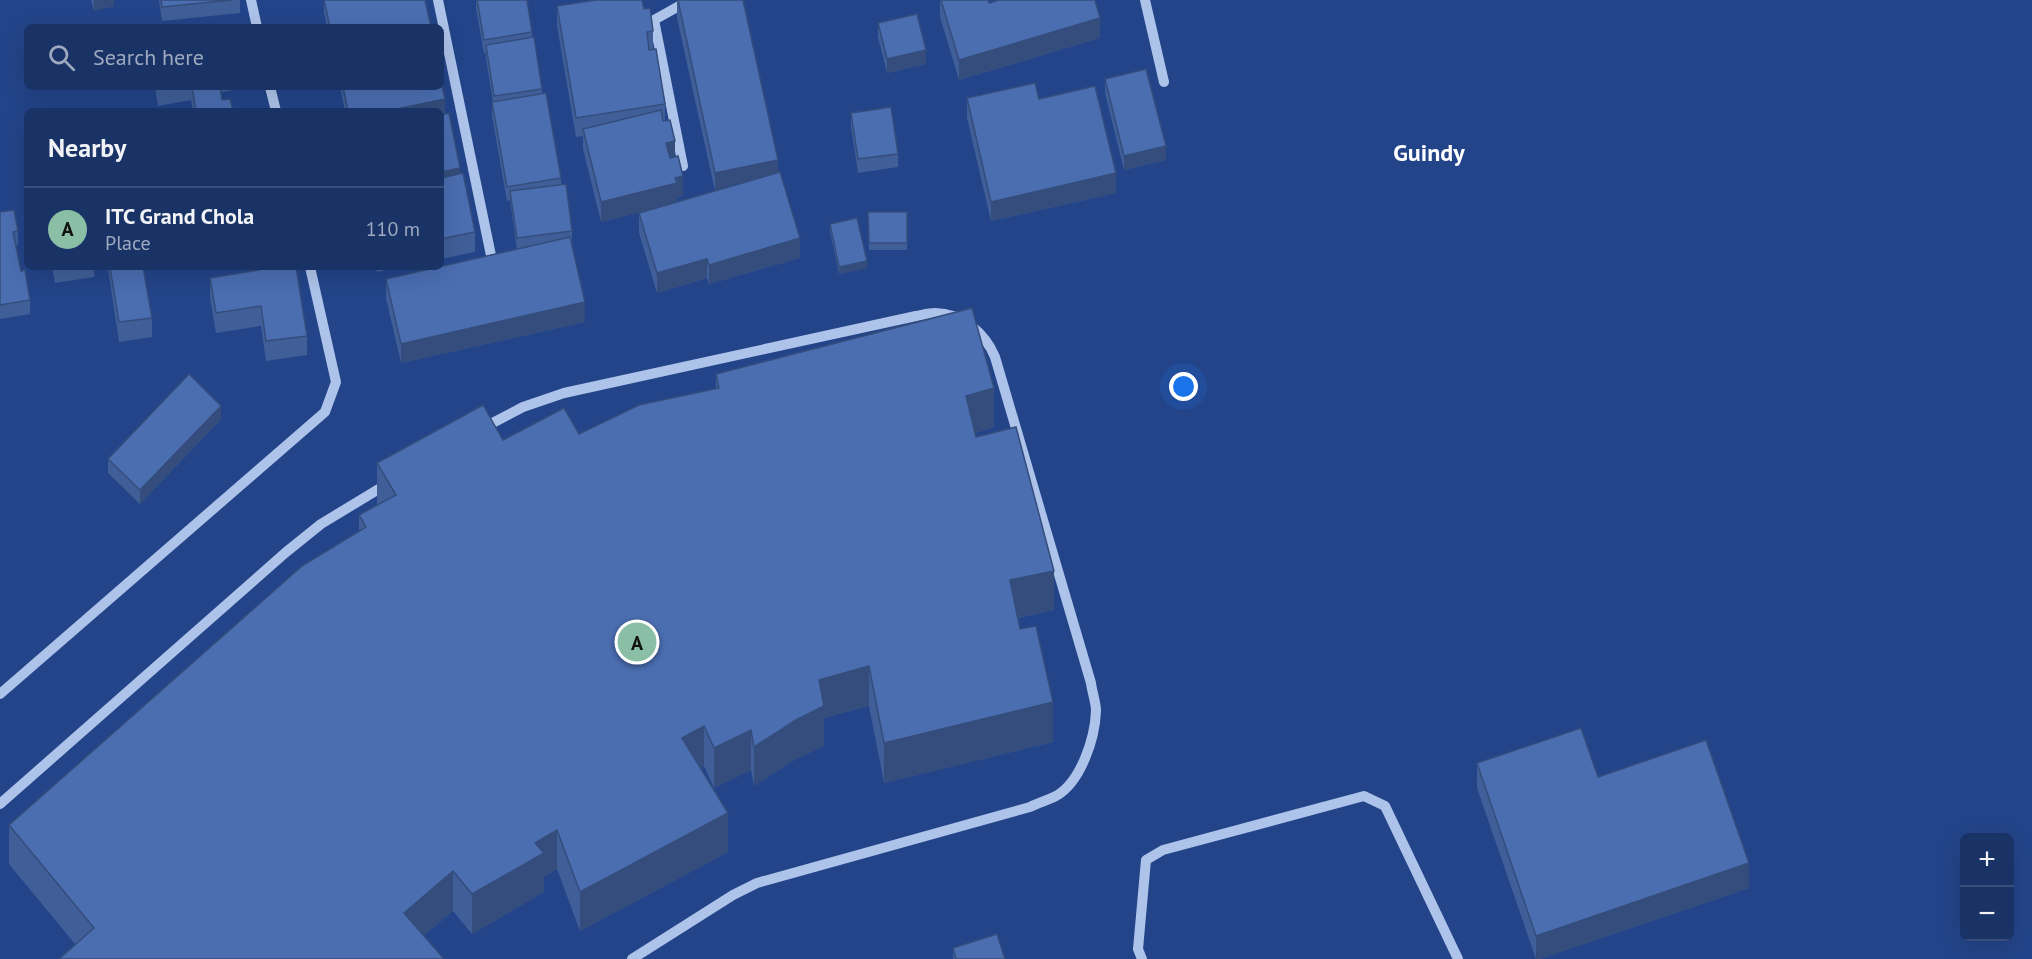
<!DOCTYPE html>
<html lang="en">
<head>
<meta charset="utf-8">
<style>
	:root { --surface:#1a3367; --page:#233b6d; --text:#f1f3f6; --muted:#9faac0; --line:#384e7b; --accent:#8abfa5 }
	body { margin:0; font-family:"PT Sans",sans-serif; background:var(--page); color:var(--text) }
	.controls { position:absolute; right:18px; bottom:18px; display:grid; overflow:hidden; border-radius:9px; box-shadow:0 6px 24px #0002 }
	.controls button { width:54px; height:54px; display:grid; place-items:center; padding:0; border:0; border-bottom:2px solid var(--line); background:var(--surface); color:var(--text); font:30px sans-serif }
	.you { position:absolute; left:1184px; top:387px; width:21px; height:21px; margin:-15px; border:4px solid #fff; border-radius:50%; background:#1a73e8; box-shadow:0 0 0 9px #1a73e833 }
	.badge { display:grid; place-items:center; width:39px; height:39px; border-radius:50%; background:var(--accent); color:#111; font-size:20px; font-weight:700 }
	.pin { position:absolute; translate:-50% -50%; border:3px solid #fff; box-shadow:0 2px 6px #0006 }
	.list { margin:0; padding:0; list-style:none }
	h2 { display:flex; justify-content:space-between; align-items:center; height:78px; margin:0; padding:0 24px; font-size:26px }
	h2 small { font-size:20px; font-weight:400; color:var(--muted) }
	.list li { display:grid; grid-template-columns:39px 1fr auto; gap:18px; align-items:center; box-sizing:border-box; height:84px; padding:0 24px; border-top:2px solid var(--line) }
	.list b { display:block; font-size:22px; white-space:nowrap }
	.list p { margin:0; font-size:20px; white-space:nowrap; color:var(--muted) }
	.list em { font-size:20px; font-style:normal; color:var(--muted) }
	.icon { flex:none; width:33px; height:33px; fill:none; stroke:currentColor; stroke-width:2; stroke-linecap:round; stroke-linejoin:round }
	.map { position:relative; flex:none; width:2032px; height:959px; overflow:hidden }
	.search { position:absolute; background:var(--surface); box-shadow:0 6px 24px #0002; left:24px; top:24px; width:420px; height:66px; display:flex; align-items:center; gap:15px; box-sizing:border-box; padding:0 21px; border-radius:9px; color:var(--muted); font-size:22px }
	.panel { position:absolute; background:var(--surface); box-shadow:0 6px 24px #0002; left:24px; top:108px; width:420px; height:162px; border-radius:9px }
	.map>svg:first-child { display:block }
</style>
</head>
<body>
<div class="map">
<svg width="2032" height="959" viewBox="0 0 2032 959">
	<rect width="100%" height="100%" fill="#234489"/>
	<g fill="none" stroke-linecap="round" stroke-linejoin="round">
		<g stroke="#aec3ea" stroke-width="10">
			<path d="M 251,0 L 257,27"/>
			<path d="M 438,0 L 493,265"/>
			<path d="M 1145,0 L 1164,82"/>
			<path d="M 270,87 L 276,111"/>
			<path d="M 683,166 L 654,20 L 690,0"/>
			<path d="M 481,429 L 523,407 L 564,393 L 916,316 C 922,315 929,313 935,313 C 962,313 985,333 995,357 L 1091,683 C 1092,692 1096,702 1096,711 C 1095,738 1081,782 1056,796 C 1048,800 1038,803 1030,807 L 757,883 L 733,895 L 632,959"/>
			<path d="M 0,694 L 325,412 L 336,382 L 310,267"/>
			<path d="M 0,804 L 285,553 L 321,524 L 387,484"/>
			<path d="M 1142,959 L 1138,949 L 1146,860 L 1163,850 L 1364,796 L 1385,806 L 1458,959"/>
		</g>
	</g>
	<g fill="#405f98">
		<path d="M 91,0 L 114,0 L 114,6 L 94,11 Z"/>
		<path d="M 159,0 L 240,0 L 240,13 L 162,21 Z"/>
		<path d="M 324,0 L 431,27 L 327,27 L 324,12 Z"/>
		<path d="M 476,0 L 527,0 L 532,32 L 532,37 L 542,89 L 542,94 L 561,178 L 561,185 L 572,231 L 572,244 L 585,322 L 401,363 L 386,298 L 386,279 L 517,249 L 510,200 L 507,201 L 492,116 L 492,102 L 493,102 L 486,59 L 486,53 L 484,53 L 476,9 Z"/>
		<path d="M 677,0 L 778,172 L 800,258 L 709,284 L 707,278 L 657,293 L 639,233 L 639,213 L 660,207 L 601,222 L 583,149 L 583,136 L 576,137 L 557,26 L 557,6 L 644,9 L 653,31 L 653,49 L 665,104 L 665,121 L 675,156 L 683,196 L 677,197 L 677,202 L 715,191 L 677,18 Z"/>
		<path d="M 940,0 L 988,0 L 989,3 L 1100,38 L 959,80 L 940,17 Z"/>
		<path d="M 878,23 L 926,64 L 887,73 L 878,37 Z"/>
		<path d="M 1105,79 L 1166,160 L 1124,170 L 1105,93 Z"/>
		<path d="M 155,87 L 254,87 L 221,92 L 222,100 L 233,111 L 193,111 L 191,100 L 158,106 Z"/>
		<path d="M 340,87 L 441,87 L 445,113 L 441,113 L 441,111 L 345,111 Z"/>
		<path d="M 967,98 L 1039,99 L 1116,193 L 991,221 L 967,118 Z"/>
		<path d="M 851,113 L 898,154 L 898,167 L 858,173 L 851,127 Z"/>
		<path d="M 441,115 L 460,174 L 475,232 L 475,252 L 441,259 Z"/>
		<path d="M 0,212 L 18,231 L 18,245 L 16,245 L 21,271 L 30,300 L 30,314 L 0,319 Z"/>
		<path d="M 868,212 L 907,212 L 907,250 L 869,250 Z"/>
		<path d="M 830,224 L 867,268 L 839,274 L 830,231 Z"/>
		<path d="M 52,267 L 143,267 L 152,318 L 152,337 L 119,342 L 108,268 L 94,270 L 94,277 L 55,283 Z"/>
		<path d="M 255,267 L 296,267 L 307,336 L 307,355 L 266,361 L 261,326 L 216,333 L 210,297 L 210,278 L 256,271 Z"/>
		<path d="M 376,267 L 401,267 L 377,272 Z"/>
		<path d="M 716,374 L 994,427 L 975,433 L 976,437 L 1054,610 L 1018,618 L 1020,629 L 1053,742 L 884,783 L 869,706 L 824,718 L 824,746 L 796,759 L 754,786 L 751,770 L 714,788 L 704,766 L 700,768 L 728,852 L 580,931 L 557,869 L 544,877 L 544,892 L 472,934 L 453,911 L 423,936 L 75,944 L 9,864 L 9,825 L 359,531 L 359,515 L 378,505 L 377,503 L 377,463 L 503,440 L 579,434 L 716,389 Z"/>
		<path d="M 221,419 L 140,504 L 108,473 L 108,459 Z"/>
		<path d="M 1477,763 L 1598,777 L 1749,888 L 1540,959 L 1536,959 L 1477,788 Z"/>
		<path d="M 953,948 L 1005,959 L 953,959 Z"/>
	</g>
	<g fill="#344d7c">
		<path d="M 94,0 L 114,0 L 114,6 L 94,11 Z"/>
		<path d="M 1100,18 L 1100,38 L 959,80 L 959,60 Z"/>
		<path d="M 926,50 L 926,64 L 887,73 L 887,59 Z"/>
		<path d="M 445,99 L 445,113 L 441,113 L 441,111 L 387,111 Z"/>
		<path d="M 675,141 L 675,160 L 666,163 L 666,143 Z"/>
		<path d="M 1166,146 L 1166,160 L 1124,170 L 1124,156 Z"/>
		<path d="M 778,160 L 778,179 L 715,192 L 715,173 Z"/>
		<path d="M 460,168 L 460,181 L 441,185 L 441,172 Z"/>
		<path d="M 1116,173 L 1116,193 L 991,221 L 991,202 Z"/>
		<path d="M 683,176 L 683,196 L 677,197 L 677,203 L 601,222 L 601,202 Z"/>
		<path d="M 800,238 L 800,258 L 709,284 L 709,265 Z"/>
		<path d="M 707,259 L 707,278 L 657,293 L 657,273 Z"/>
		<path d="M 867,261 L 867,268 L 839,274 L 839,267 Z"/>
		<path d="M 585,302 L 585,322 L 401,363 L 401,344 Z"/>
		<path d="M 994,388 L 994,427 L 966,436 L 966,396 Z"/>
		<path d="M 221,406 L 221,419 L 140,504 L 140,490 Z"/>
		<path d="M 1054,571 L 1054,610 L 1010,619 L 1010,580 Z"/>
		<path d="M 869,666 L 869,706 L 824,718 L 824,746 L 796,759 L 754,786 L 754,747 L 796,720 L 819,680 Z"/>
		<path d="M 1053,702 L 1053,742 L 884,783 L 884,743 Z"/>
		<path d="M 704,726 L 704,766 L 682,777 L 682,738 Z"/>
		<path d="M 751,730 L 751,770 L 714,788 L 714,748 Z"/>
		<path d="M 728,813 L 728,852 L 580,931 L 580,892 Z"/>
		<path d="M 557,830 L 557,869 L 544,877 L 544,892 L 472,934 L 472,894 L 535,843 Z"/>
		<path d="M 1749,863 L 1749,888 L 1540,959 L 1536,959 L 1536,936 Z"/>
		<path d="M 453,871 L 453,911 L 404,952 L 404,913 Z"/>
	</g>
	<g fill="#4b6eb1" stroke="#344d7c" stroke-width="1.5">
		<path d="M 161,0 L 232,0 L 162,7 Z"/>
		<path d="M 324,0 L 425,0 L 431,27 L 330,27 Z"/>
		<path d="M 477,0 L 527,0 L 532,32 L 484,40 Z"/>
		<path d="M 596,0 L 642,0 L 644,9 L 650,8 L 653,31 L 647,32 L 649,50 L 656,49 L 665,104 L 576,118 L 557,6 Z"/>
		<path d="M 678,0 L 743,0 L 778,160 L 715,173 Z"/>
		<path d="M 941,0 L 988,0 L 989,3 L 999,0 L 1095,0 L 1100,18 L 959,60 Z"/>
		<path d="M 917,14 L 926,50 L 887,59 L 878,23 Z"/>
		<path d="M 534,37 L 542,89 L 494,96 L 486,45 Z"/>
		<path d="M 1146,69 L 1166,146 L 1124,156 L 1105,79 Z"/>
		<path d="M 441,82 L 445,99 L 387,111 L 348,111 L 343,87 L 441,87 Z"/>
		<path d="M 1035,83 L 1039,99 L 1095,86 L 1116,173 L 991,202 L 967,98 Z"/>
		<path d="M 192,87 L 220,87 L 222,100 L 230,99 L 233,111 L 196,111 Z"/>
		<path d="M 546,93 L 561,178 L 507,187 L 492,102 Z"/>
		<path d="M 891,107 L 898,154 L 858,159 L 851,113 Z"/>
		<path d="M 661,110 L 663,121 L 670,120 L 675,141 L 666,143 L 670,158 L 678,156 L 683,176 L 675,178 L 677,183 L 601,202 L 583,129 Z"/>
		<path d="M 449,113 L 460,168 L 441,172 L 441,115 Z"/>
		<path d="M 780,172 L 800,238 L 709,265 L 707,259 L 657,273 L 639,213 Z"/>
		<path d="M 463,173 L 475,232 L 441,239 L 441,178 Z"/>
		<path d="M 566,184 L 572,231 L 517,238 L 510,191 Z"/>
		<path d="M 14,210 L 18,231 L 13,232 L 21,271 L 25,270 L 30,300 L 0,305 L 0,212 Z"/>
		<path d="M 868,212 L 907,212 L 907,243 L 869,243 Z"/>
		<path d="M 857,218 L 867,261 L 839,267 L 830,224 Z"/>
		<path d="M 570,237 L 585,302 L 401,344 L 386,279 Z"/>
		<path d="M 110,267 L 143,267 L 152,318 L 119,322 Z"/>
		<path d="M 258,267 L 296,267 L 307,336 L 266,341 L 261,306 L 216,313 L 210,278 L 259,270 Z"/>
		<path d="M 972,308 L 994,388 L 966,396 L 976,437 L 1016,427 L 1054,571 L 1010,580 L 1020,629 L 1036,626 L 1053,702 L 884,743 L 869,666 L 819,680 L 824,706 L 796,720 L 754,747 L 751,730 L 714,748 L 704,726 L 682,738 L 728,813 L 580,892 L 557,830 L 535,843 L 544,853 L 472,894 L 453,871 L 404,913 L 444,959 L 59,959 L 94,928 L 9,825 L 302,566 L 366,527 L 359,515 L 396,495 L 377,463 L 483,405 L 503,440 L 564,408 L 579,434 L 639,405 L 719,388 L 716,374 Z"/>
		<path d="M 189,374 L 221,406 L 140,490 L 108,459 Z"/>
		<path d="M 1581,728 L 1598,777 L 1706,740 L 1749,863 L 1536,936 L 1477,763 Z"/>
		<path d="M 997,934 L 1005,959 L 956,959 L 953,948 Z"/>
	</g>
	<g text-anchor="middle" stroke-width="5" stroke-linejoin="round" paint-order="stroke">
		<g font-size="24" font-weight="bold" fill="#fff" stroke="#234489">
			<text x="1429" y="161">Guindy</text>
		</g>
	</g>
</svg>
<div class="controls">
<button>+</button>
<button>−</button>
</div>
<div class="you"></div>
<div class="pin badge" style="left:637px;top:642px">A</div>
<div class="search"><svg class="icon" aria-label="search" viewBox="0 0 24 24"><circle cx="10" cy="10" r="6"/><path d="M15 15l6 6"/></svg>Search here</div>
<section class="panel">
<h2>Nearby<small></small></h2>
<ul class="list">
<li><span class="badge">A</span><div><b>ITC Grand Chola</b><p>Place</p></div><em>110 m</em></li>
</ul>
</section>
</div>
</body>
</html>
